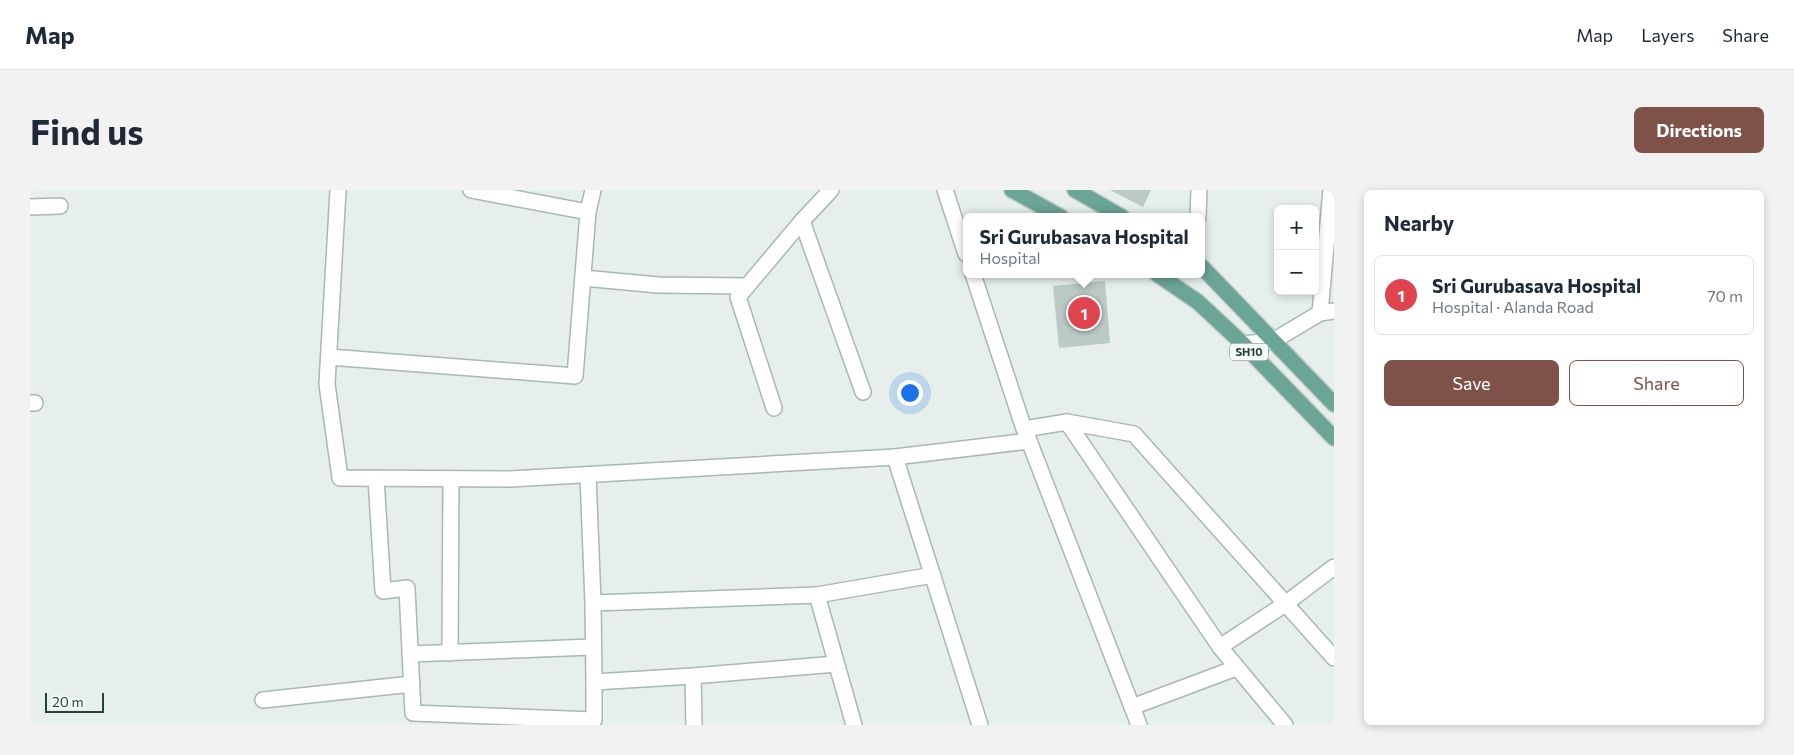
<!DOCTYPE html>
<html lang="en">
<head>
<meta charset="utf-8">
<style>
	:root { --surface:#fff; --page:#f2f2f3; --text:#1f2937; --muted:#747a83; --line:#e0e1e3; --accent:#7f5249 }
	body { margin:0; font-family:Commissioner,sans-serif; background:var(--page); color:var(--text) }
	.controls { position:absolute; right:15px; top:15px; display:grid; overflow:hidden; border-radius:8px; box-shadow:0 2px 8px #0003 }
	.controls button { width:45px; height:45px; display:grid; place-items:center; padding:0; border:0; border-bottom:1px solid var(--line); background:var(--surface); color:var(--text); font:25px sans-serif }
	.scale { position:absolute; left:15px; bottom:12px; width:59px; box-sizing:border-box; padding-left:5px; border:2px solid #24423a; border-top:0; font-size:14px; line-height:18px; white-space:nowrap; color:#24423a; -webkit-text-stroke:4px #f7fbf9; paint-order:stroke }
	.you { position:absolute; left:879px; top:202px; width:18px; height:18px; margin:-12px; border:4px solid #fff; border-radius:50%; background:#1a73e8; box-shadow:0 0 0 8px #1a73e833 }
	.badge { display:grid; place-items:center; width:32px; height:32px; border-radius:50%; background:var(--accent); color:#fff; font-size:16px; font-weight:700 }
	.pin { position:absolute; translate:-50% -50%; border:2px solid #fff; box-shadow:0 1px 5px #0006 }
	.popup { position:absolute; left:933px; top:23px; width:242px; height:65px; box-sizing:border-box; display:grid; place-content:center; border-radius:8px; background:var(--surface); filter:drop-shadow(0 1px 4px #0005); font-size:16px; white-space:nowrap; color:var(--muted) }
	.popup b { font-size:19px; color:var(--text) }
	.popup::after { content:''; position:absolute; left:50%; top:100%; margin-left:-10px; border:10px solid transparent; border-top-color:var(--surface) }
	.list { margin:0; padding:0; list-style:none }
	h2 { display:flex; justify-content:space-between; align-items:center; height:65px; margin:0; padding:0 20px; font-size:21px }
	h2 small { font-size:16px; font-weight:400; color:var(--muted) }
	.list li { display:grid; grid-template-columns:32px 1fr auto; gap:15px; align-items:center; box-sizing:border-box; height:80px; margin:0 10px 10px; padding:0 10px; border:1px solid var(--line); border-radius:8px }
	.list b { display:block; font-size:19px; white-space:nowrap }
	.list p { margin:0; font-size:16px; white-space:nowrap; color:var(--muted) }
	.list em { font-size:16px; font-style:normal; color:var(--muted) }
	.actions { display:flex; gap:10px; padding:15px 20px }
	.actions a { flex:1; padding:11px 0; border:1px solid var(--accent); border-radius:8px; text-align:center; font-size:18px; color:var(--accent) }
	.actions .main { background:var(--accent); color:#fff }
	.map { position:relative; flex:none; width:1304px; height:535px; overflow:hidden; border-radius:8px }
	header { display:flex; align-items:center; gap:30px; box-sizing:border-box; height:70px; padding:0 25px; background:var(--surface); border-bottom:1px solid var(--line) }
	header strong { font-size:24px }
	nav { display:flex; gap:28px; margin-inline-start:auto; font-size:18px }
	.intro { display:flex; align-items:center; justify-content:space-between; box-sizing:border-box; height:120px; padding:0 30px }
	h1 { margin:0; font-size:35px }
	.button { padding:12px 22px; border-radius:8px; background:var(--accent); color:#fff; font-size:18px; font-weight:700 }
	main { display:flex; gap:30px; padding:0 30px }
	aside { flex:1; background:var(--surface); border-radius:8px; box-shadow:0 2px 8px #0003 }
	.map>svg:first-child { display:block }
</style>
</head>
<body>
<header>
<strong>Map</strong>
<nav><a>Map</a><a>Layers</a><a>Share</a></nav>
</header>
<div class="intro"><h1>Find us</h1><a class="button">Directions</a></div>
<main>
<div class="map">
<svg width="1304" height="535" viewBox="0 0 1304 535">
	<rect width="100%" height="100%" fill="#e6efeb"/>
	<g fill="#bbcac4">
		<path d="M 1080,0 L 1121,0 L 1113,17 Z"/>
		<path d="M 1075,91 L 1080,153 L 1029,158 L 1023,96 Z"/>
	</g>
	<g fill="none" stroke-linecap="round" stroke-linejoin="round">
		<defs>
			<g id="minor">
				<path d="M 308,0 L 297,194 L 310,288 L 480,289 L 865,267"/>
				<path d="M 441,0 L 558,22"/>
				<path d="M 915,0 L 936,64"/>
				<path d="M 0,17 L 30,16"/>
				<path d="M 1168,27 L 1169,0"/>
				<path d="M 772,31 L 833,202"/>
				<path d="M 943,84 L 994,239 L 1037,232 L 1190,457 L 1255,535"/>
				<path d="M 553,88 L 628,95 L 717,96"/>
				<path d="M 1290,123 L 1301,0"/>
				<path d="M 1213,154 L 1243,151 L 1290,123 L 1304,121"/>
				<path d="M 299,167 L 545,186 L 558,22 L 563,0"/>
				<path d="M 0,213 L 5,213"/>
				<path d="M 744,218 L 708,107 L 772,31 L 801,0"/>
				<path d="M 1037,232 L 1104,244 L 1304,468"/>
				<path d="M 996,243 L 1109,535"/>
				<path d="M 558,285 L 563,413"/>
				<path d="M 346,288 L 353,401 L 377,398 L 383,523 L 564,530 L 564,492 L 663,486 L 664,535"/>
				<path d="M 787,405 L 903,385"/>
				<path d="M 1190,457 L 1255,414 L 1304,377"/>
				<path d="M 420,463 L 421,289"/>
				<path d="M 380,464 L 562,457"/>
				<path d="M 663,486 L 806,474"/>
				<path d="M 564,492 L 563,413 L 787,405 L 824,535"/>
				<path d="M 233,510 L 382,494"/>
				<path d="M 1102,517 L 1206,478"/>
				<path d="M 950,535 L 865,267 L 999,251"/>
			</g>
			<g id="major">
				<path d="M 982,0 L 1031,27"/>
				<path d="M 1045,0 L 1092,27"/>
				<path d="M 1172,77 L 1304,214"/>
				<path d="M 1127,84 L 1168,112 L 1213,154 L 1304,248"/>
			</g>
		</defs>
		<use href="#minor" stroke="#a8b8b2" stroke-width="18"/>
		<use href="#major" stroke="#c2cac8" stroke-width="18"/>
		<use href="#minor" stroke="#fff" stroke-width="15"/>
		<use href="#major" stroke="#6aa596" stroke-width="15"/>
	</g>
	<g text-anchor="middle" stroke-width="4" stroke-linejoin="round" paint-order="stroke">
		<rect fill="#f7fbf9" stroke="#637a73" stroke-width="1" x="1200" y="153.5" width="38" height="17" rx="4"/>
		<g font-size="11" font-weight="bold" fill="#24423a">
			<text x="1219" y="166">SH10</text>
		</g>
	</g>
</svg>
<div class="controls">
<button>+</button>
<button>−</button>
</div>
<div class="scale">20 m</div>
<div class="you"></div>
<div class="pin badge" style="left:1054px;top:123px;background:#e0444e">1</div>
<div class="popup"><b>Sri Gurubasava Hospital</b>Hospital</div>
</div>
<aside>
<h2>Nearby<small></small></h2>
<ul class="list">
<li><span class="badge" style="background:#e0444e">1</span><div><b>Sri Gurubasava Hospital</b><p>Hospital · Alanda Road</p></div><em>70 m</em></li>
</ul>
<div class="actions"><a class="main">Save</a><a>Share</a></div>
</aside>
</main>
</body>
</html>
